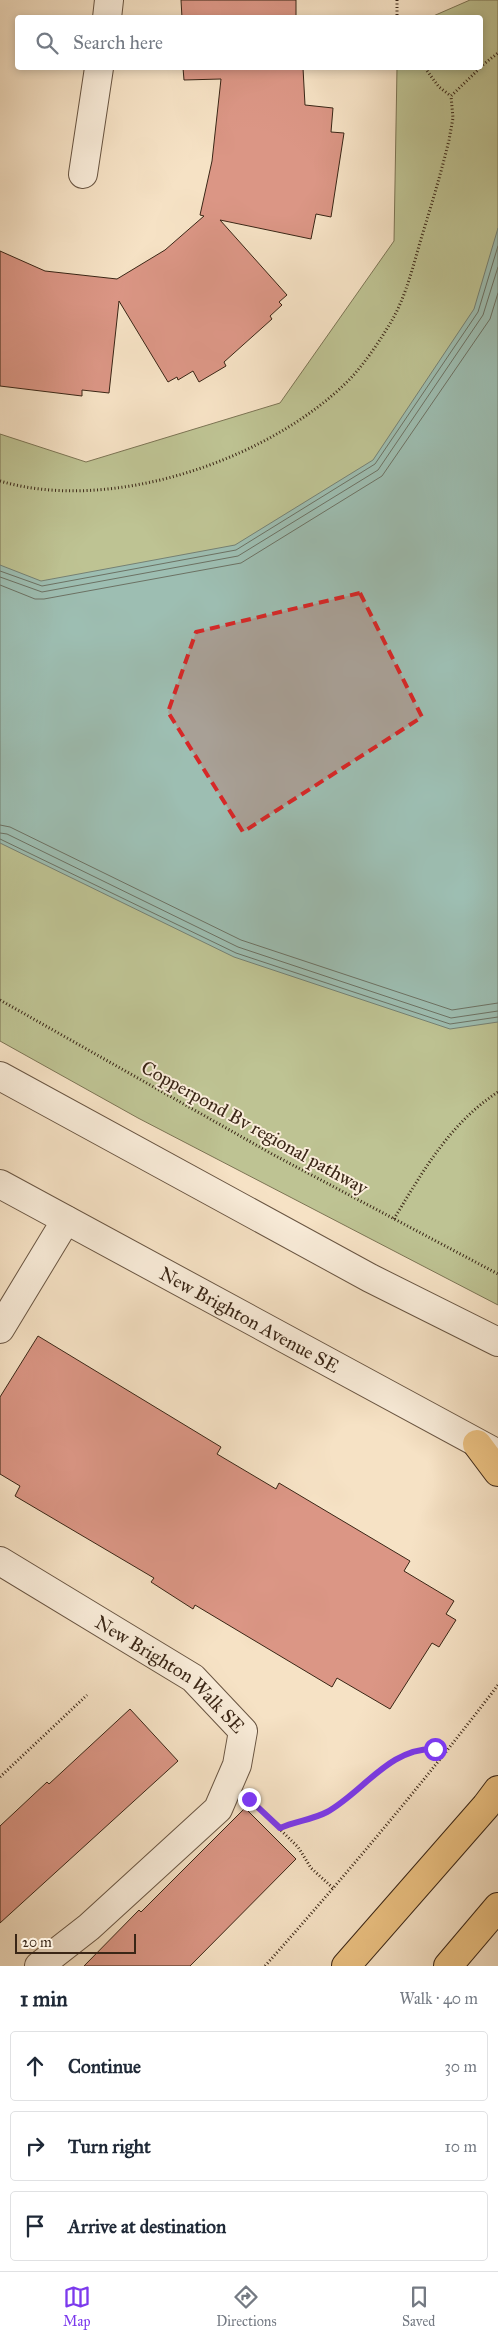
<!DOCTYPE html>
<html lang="en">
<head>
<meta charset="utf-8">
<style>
	:root { --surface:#fff; --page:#f2f2f3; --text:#1f2937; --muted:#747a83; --line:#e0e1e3; --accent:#7c3aed }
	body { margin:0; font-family:"IM FELL Great Primer",serif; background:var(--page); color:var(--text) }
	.scale { position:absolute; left:15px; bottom:12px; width:121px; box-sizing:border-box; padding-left:5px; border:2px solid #3a2616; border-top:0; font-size:14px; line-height:18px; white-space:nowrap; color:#3a2616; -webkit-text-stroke:4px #f9ecd9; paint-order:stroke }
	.stop { position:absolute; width:15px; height:15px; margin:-11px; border:4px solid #7c3aed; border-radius:50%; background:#fff }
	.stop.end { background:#7c3aed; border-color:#fff; box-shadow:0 1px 5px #0008 }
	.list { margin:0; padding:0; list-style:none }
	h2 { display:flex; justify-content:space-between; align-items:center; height:65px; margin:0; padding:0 20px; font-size:21px }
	h2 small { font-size:16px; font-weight:400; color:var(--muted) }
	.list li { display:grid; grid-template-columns:32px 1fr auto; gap:15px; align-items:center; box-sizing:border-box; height:70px; margin:0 10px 10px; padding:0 10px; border:1px solid var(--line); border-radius:5px }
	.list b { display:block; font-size:19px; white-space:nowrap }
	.list em { font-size:16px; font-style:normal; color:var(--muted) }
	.icon { flex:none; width:28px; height:28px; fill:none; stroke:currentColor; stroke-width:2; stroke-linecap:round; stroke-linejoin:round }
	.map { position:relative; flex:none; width:498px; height:1966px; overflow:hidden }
	.search { position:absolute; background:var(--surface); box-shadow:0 2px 8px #0003; left:15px; right:15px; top:15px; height:55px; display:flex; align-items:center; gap:12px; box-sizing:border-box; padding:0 18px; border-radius:5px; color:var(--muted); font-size:19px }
	.sheet { height:305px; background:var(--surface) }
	nav { display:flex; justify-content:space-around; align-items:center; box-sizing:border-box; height:70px; border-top:1px solid var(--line); background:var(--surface); font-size:14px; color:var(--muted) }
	nav a { display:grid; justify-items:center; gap:2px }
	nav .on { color:var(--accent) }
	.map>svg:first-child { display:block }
</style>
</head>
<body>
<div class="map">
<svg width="498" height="1966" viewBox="0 0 498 1966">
	<rect width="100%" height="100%" fill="#f6e2c5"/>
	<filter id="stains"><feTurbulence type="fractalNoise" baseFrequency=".004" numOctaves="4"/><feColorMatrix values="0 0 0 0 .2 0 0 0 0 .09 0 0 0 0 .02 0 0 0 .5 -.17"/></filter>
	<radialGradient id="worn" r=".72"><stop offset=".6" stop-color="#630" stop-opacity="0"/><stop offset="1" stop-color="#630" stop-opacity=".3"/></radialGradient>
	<path fill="#bec393" stroke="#7c7454" d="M 470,0 L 498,0 L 498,1305 L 138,1118 L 0,1041 L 0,434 L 86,462 L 280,403 L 394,241 L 397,68 L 480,68 L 480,18 L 431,17 Z"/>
	<path fill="#9dbeb2" stroke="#758174" d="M 498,228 L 498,1022 L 450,1029 L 234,957 L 0,843 L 0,565 L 41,581 L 235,545 L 373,460 L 474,309 Z"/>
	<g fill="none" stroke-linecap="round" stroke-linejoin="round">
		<g stroke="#6c7264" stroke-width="1">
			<path d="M 0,571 L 42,586 L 236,550 L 375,464 L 478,312 L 498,246"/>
			<path d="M 0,577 L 42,592 L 238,556 L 378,470 L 483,315 L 498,267"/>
			<path d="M 0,585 L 35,599 L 44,599 L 241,563 L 382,476 L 490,319 L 498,293"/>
			<path d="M 0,825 L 10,827 L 241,940 L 452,1010 L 498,1003"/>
			<path d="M 0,833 L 7,834 L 238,947 L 451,1018 L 498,1011"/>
			<path d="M 0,839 L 236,953 L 450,1024 L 498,1017"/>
		</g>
	</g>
	<g fill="#db9685" stroke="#3a2616">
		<path d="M 181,0 L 296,0 L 296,18 L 182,18 Z"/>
		<path d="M 183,68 L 303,68 L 305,105 L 333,108 L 331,132 L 344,133 L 331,217 L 316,214 L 311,239 L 220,220 L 287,295 L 279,302 L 282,305 L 270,316 L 272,319 L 224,362 L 226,366 L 199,382 L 193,371 L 178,380 L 177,377 L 168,382 L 119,301 L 109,393 L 82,390 L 82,396 L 0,386 L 0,251 L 45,271 L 117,279 L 165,250 L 204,216 L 200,215 L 212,161 L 221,79 L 184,80 Z"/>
		<path d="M 38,1336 L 221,1447 L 217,1454 L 276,1489 L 279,1483 L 410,1561 L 404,1571 L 454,1601 L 446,1614 L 456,1620 L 439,1647 L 432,1643 L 390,1709 L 337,1678 L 332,1687 L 195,1605 L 193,1609 L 151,1582 L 154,1578 L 15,1496 L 20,1486 L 0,1474 L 0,1397 Z"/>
		<path d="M 130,1709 L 178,1761 L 0,1923 L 0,1826 L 47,1782 L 49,1784 Z"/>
		<path d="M 245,1808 L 296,1859 L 190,1966 L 84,1966 L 139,1910 L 141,1912 Z"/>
	</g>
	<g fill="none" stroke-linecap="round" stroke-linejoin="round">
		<defs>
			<g id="minor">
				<path d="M 107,18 L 109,0"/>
				<path d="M 83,174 L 99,68"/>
				<path d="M 0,1076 L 370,1278 L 498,1342"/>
				<path id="s1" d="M 0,1184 L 498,1454"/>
				<path d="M 0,1329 L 66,1220"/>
				<path id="s2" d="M 0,1561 L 193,1678 L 243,1731 L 237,1765 L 218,1809 L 89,1927 L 39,1966"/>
			</g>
			<g id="major">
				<path d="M 477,1444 L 498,1472"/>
				<path d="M 346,1966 L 486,1806 L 498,1790"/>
				<path d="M 448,1966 L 498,1907"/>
			</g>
		</defs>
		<use href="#minor" stroke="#695542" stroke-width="30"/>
		<use href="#major" stroke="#3a2616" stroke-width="30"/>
		<g stroke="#3a2616" stroke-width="3" stroke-dasharray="1 2.5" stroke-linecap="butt">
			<path d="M 397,0 L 397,18"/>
			<path d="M 480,67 L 498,53"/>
			<path d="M 425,68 L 439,87 L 451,96"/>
			<path d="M 0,481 C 111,514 270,460 350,379 C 364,364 377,345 388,327 C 405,300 412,270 421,239 C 431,206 441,174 449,140 L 453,118 L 451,96 L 480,68"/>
			<path d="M 0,1000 L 272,1154 L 498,1274"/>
			<path d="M 394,1219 C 423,1171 450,1123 498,1092"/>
			<path d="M 0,1777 L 87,1695"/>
			<path d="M 256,1806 L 298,1847 L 311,1868 L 334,1889"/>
			<path d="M 280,1828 C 296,1821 315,1820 330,1810 C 366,1787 399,1740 446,1752"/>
			<path d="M 265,1966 C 346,1875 424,1782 498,1685"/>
		</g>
		<use href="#minor" stroke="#f9ecd9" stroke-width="28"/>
		<use href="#major" stroke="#ebc182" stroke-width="28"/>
	</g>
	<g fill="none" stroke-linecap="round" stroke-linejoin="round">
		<path stroke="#7c3aed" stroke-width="6" d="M 249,1799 L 280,1828 C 295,1821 312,1820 327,1812 C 363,1792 390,1747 435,1749"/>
	</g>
	<path fill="#d62828" fill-opacity="0.2" stroke="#d62828" stroke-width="4" stroke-dasharray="10 6" stroke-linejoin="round" d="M 360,593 L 422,717 L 243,832 L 168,712 L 196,632 Z"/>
	<g text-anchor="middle" stroke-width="4" stroke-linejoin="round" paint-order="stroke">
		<g font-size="19" fill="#3a2616" stroke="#f9ecd9">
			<text transform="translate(255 1127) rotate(29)" y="7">Copperpond Bv regional pathway</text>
			<text dy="7" stroke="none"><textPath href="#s1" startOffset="284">New Brighton Avenue SE</textPath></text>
			<text dy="7" stroke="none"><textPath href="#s2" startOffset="205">New Brighton Walk SE</textPath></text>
		</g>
	</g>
	<rect width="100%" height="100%" filter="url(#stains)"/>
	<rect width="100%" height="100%" fill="url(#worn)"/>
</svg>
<div class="scale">20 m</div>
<div class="stop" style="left:435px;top:1749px"></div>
<div class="stop end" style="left:249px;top:1799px"></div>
<div class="search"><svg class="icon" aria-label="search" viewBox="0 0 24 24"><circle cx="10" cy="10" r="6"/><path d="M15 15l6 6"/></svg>Search here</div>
</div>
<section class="sheet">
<h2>1 min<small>Walk · 40 m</small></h2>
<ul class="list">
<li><svg class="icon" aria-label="ahead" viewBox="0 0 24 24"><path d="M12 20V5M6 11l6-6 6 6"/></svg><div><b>Continue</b></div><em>30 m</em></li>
<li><svg class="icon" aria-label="right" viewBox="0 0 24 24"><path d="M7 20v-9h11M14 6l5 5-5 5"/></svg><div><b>Turn right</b></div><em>10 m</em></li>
<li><svg class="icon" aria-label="arrive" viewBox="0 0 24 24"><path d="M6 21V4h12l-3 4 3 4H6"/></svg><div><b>Arrive at destination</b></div></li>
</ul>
</section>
<nav>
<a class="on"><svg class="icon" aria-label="map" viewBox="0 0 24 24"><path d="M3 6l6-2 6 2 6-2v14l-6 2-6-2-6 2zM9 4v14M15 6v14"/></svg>Map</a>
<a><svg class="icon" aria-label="directions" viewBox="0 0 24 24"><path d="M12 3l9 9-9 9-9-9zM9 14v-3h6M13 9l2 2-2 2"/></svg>Directions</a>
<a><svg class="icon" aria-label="saved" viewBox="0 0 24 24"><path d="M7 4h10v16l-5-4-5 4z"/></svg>Saved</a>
</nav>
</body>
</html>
